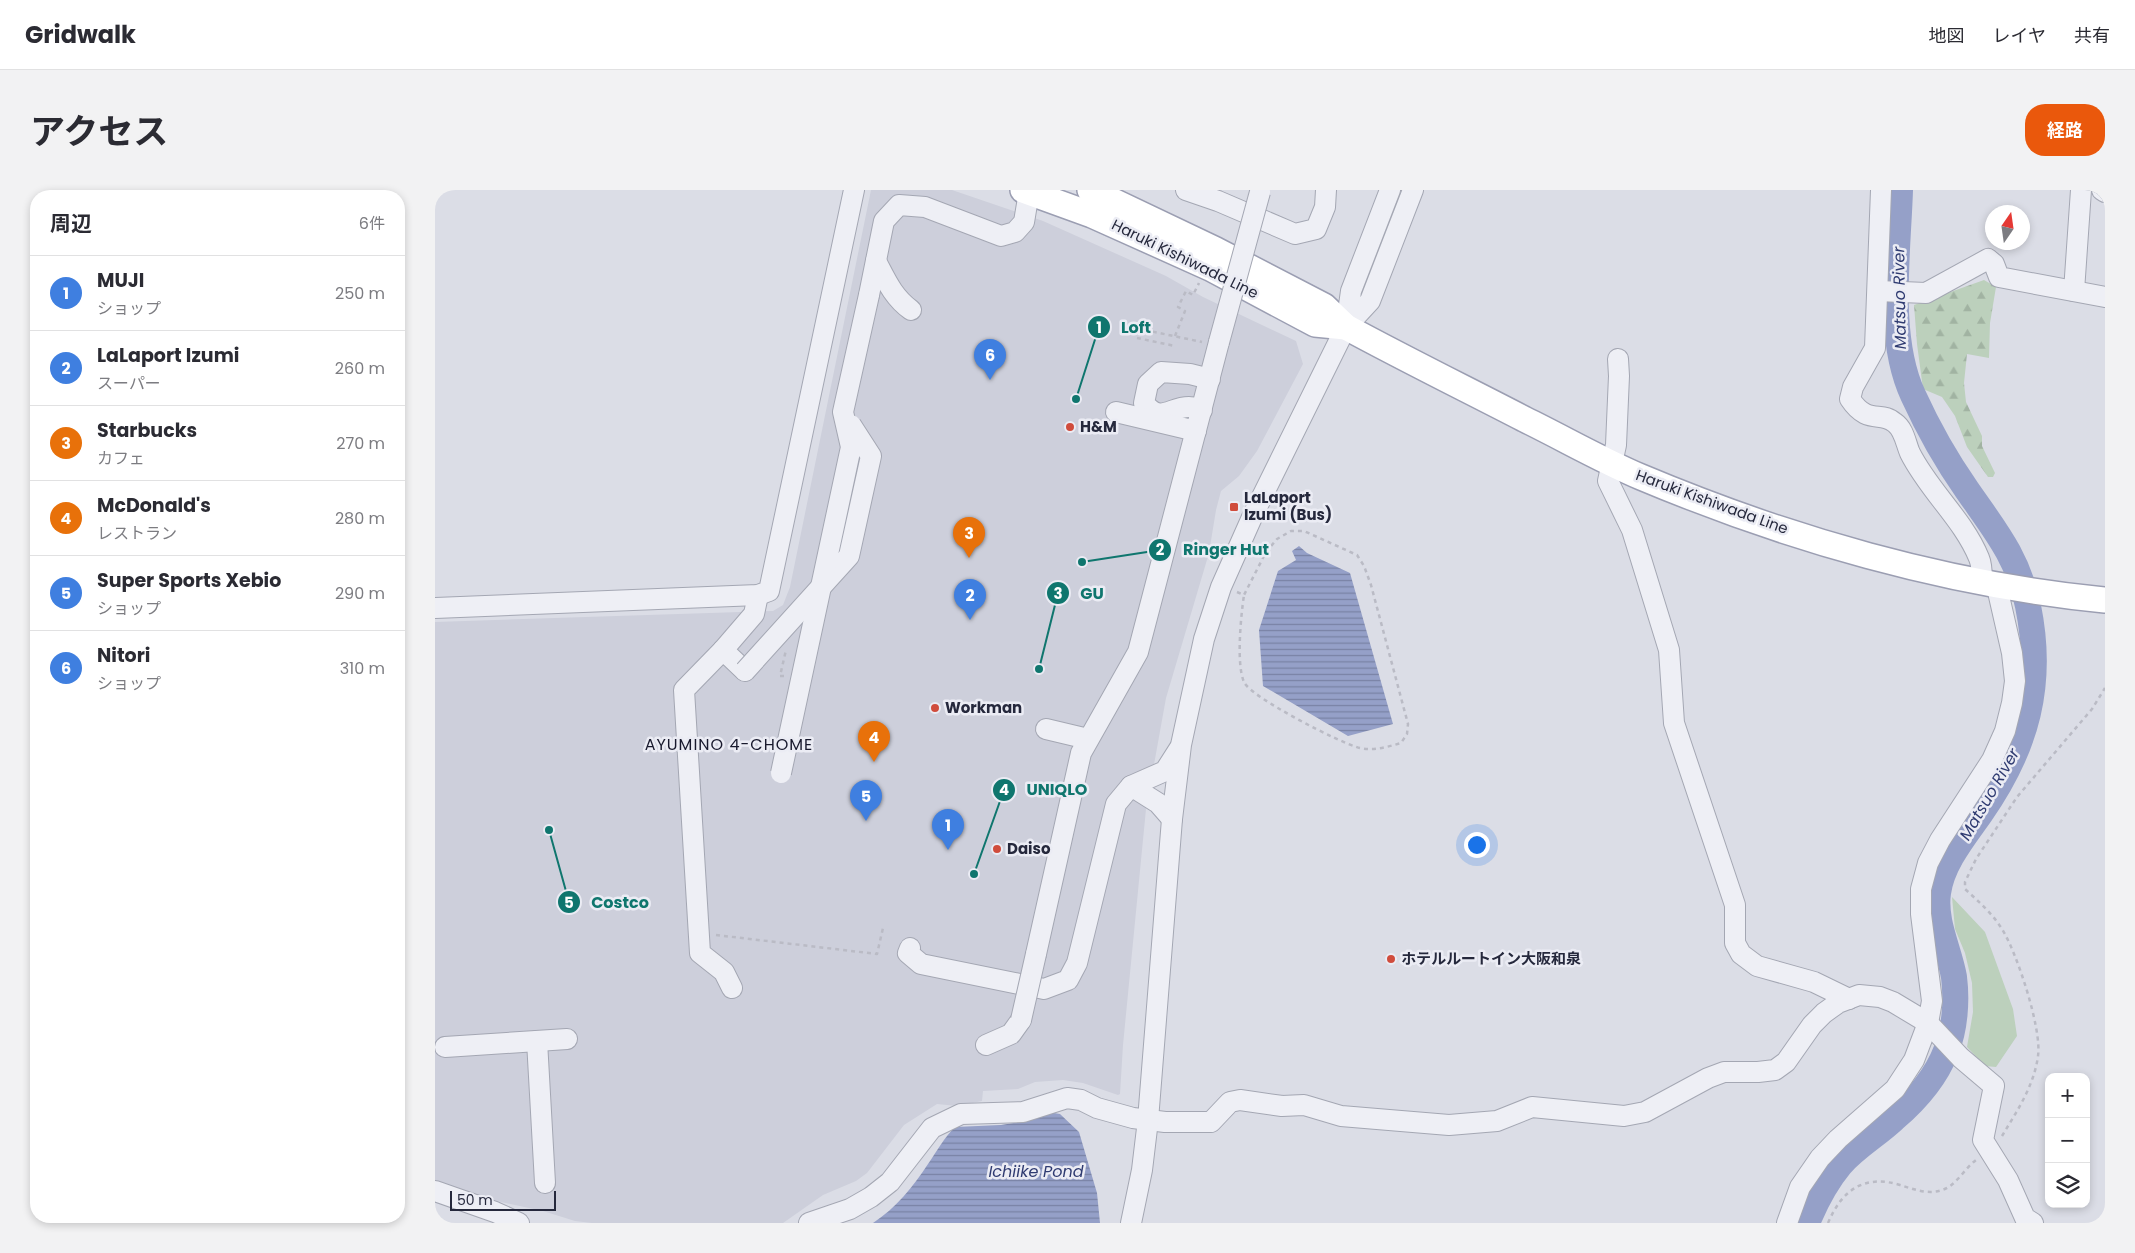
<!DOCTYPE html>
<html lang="ja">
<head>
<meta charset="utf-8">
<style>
	:root { --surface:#fff; --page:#f2f2f3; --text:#2b2b33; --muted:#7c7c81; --line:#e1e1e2; --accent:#ea580c }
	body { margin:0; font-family:Poppins,"Noto Sans JP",sans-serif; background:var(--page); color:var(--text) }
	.controls { position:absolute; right:15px; bottom:15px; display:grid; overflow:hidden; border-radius:10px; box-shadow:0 2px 8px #0003 }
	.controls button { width:45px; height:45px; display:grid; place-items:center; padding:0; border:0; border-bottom:1px solid var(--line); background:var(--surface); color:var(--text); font:25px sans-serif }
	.compass { position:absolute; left:1550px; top:15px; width:45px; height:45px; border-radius:50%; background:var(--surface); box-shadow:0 2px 8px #0003; rotate:13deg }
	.scale { position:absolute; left:15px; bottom:12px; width:106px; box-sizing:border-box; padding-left:5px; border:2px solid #25283c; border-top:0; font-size:14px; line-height:18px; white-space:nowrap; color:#25283c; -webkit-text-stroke:4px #ebecf4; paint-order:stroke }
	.you { position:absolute; left:1041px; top:654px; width:18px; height:18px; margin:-12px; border:4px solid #fff; border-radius:50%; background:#1a73e8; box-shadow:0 0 0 8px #1a73e833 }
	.badge { display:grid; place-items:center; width:32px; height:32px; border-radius:50%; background:var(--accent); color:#fff; font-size:16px; font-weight:700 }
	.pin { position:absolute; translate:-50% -41px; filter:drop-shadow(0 1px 2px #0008) }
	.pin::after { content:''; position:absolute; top:26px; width:18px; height:15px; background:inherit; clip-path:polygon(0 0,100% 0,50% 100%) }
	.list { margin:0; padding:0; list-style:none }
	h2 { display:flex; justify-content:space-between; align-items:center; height:65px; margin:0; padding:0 20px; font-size:21px }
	h2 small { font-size:16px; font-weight:400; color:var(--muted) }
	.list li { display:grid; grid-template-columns:32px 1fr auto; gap:15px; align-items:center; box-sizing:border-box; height:75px; padding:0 20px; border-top:1px solid var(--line) }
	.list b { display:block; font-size:19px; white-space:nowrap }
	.list p { margin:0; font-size:16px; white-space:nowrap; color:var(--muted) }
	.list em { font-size:16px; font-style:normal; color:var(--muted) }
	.icon { flex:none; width:28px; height:28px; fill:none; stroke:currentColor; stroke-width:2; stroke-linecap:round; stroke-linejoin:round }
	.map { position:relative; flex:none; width:1670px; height:1033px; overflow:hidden; border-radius:20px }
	header { display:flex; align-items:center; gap:30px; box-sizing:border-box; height:70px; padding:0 25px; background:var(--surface); border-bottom:1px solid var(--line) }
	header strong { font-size:24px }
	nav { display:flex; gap:28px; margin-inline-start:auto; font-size:18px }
	.intro { display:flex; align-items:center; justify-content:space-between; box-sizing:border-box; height:120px; padding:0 30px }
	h1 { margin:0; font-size:35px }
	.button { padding:12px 22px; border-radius:20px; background:var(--accent); color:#fff; font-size:18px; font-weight:700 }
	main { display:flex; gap:30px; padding:0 30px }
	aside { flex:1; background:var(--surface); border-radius:20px; box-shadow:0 2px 8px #0003 }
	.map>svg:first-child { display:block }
</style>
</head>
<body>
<header>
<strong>Gridwalk</strong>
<nav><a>地図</a><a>レイヤ</a><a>共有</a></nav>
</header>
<div class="intro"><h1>アクセス</h1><a class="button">経路</a></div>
<main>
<aside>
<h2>周辺<small>6件</small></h2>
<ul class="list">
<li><span class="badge" style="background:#3f7fe0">1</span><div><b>MUJI</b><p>ショップ</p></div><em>250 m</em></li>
<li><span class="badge" style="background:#3f7fe0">2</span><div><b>LaLaport Izumi</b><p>スーパー</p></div><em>260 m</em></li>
<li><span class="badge" style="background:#e8710a">3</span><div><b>Starbucks</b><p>カフェ</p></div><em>270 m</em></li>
<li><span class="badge" style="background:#e8710a">4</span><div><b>McDonald's</b><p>レストラン</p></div><em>280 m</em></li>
<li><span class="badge" style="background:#3f7fe0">5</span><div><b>Super Sports Xebio</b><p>ショップ</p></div><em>290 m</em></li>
<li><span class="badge" style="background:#3f7fe0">6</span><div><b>Nitori</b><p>ショップ</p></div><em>310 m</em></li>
</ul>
</aside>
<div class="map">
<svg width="1670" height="1033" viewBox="0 0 1670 1033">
	<defs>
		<pattern id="forest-firs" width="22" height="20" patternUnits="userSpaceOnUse" patternTransform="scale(1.25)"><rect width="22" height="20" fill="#bcd0bc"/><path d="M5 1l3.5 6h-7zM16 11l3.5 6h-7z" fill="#a1b3a2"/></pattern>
		<pattern id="water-rules" width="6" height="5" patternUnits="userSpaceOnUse" patternTransform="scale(1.25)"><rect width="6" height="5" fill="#95a0c8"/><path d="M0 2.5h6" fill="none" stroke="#7982a4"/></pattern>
	</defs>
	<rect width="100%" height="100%" fill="#dbdde6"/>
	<path fill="#cdcfdb" d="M 436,0 L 517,0 L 608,31 L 731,86 L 768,107 L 861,151 L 868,174 L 822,261 L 804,286 L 786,301 L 781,320 L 774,363 L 731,508 L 711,619 L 688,855 L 685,904 L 683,905 L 648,893 L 628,890 L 600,892 L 583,899 L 548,901 L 547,911 L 522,916 L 502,914 L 469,935 L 432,983 L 421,991 L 388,1005 L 348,1033 L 157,1033 L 140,1031 L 108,1021 L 66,1012 L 9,997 L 0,993 L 0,432 L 338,421 L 348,415 L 355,397 Z"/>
	<path fill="#bcd0bc" d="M 1517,707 L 1550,742 L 1578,819 L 1582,846 L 1561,877 L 1550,876 L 1532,857 L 1538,822 L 1537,793 L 1530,763 L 1520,739 Z"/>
	<path fill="url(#forest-firs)" d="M 1549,90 L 1561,97 L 1555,133 L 1554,168 L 1532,164 L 1529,193 L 1531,212 L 1547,246 L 1547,256 L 1560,283 L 1558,287 L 1553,287 L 1532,257 L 1520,226 L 1507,207 L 1488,199 L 1482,154 L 1479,115 Z"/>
	<g fill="url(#water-rules)">
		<path d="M 864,356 L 872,363 L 915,383 L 958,534 L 913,546 L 828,496 L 824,440 L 843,381 L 861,370 L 857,361 Z"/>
		<path d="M 613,922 L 625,924 L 644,942 L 662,1003 L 665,1033 L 438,1033 C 461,1018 478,997 493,974 C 502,961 509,948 520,937 L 566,935 L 591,931 Z"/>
	</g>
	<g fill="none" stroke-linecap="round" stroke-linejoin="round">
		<path stroke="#95a0c8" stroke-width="26" d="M 1372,1033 C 1381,1011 1391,992 1406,974 C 1422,956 1442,945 1459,929 C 1480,911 1501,887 1511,861 C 1520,839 1522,811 1519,787 C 1514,759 1499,732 1503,703 C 1507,673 1530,646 1546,623 C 1592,557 1609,494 1593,416 C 1583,367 1559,339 1532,300 C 1511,270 1493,238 1478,205 C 1451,147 1463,63 1465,0"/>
		<defs>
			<g id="minor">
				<path d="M 751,0 L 783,11 L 860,44 L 881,39 L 890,17 L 891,0"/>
				<path d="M 1446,0 L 1440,158 L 1418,197 L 1415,209 C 1433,236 1446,220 1460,233 C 1469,239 1471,254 1475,263 C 1494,301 1528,329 1544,368 C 1547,375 1547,383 1547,391"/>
				<path d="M 1667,0 L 1670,2"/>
				<path d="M 441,71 C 451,90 458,107 476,120"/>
				<path d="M 1443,101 L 1491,103 L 1553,69 L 1559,74 L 1564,87 L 1670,107"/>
				<path d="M 1639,101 L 1646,0"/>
				<path d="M 434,105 L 449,31 L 464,15 L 490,17 L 566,46 L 580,42 L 589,32 L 594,2"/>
				<path d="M 911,137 L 935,111 L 978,0"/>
				<path d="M 1183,169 L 1184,186 L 1181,255 L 1173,291 L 1197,340 L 1234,460 L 1239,533 L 1300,715 L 1300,753 L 1306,764 L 1322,776 L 1379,792 L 1414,809"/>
				<path d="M 767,220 C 763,219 758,217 754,217 C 734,217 726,234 709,213 L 713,194 L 726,182 L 755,184 L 775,189"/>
				<path d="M 681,222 L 761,241"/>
				<path d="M 0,418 L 323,405 L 334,401 L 419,0"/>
				<path d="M 288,460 L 319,424 L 323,405"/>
				<path d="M 611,539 L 653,549"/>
				<path d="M 696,596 L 723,613 L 737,629"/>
				<path d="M 475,758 L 473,763 L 486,774 L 609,799 L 633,790 L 642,773 L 681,614 L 696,596 L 730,581 L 744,559"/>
				<path d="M 601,764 L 646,563 L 703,462 L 784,152"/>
				<path d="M 297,798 L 289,782 L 265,763 L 249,500 L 288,460 L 310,481"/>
				<path d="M 102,851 L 110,993"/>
				<path d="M 551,855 L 576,844 L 586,830"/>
				<path d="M 10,857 L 132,849"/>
				<path d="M 0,1001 L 60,1022 L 84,1033"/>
				<path d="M 374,1033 L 415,1019 L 436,1007 L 455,992 L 497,938 L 526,924 L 588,922 L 632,908 L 646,910 L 662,918 L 698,928 L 730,932 L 776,932 L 795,912 L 805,910 L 847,916 L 869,915 L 906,926 L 1014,935 L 1062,931 L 1097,917 L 1189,926 L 1210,922 L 1273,888 L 1289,882 L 1323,882 L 1340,880 L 1351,872 L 1377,835 L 1389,823 L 1403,813 L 1424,805 L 1445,807 L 1458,812 L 1493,833 L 1526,868 L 1559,896 L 1548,950 L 1573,990 L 1590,1028 L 1598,1033"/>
				<path d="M 696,1033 L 707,980 L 713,930 L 737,629 L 746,555 L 769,449 L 786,397 L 818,325 L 911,137 L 916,101 L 955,0"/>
				<path d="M 1352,1033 L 1365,997 L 1385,968 L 1403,949 L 1460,899 L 1479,870 L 1493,833 L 1497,811 L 1486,724 L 1486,699 L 1493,673 L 1505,650 L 1557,570 L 1570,541 L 1577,513 L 1580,491 L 1577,463 L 1561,393"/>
			</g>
			<g id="major">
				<path d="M 588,0 L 657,25 L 775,78 L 880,134 L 911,137"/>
				<path d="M 655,0 L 781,60 L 889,116 L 911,137 C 970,169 1029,198 1089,229 C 1128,248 1166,270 1206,287 C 1351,348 1513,395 1670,410"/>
			</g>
		</defs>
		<use href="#minor" stroke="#a4a7b3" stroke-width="22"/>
		<use href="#major" stroke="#9b9eb2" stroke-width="28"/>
		<g stroke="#babbc5" stroke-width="2.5" stroke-dasharray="4 4" stroke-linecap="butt">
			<path d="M 710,140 L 767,152"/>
			<path d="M 740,146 L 750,121 L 743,117 L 751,101 L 758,105 L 764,93"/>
			<path d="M 702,148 L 740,156"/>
			<path d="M 802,402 L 809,405 L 831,362 L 842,349 L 856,341 L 869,341 L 922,365 L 929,376 L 936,395 L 973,534 L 972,544 L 966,553 C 952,557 939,561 925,558 C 907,554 815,507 809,492 C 801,474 806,425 809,405"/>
			<path d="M 349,486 L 345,486 L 351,460"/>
			<path d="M 281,745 L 442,764 L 448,738"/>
			<path d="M 1567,946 C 1582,921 1599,896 1603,866 C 1607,839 1582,763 1567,739 C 1557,723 1544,712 1530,699 L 1530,692 L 1541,669 L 1582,607 L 1657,519 L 1670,498"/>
			<path d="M 1393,1033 C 1407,1000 1429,984 1465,995 C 1478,999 1493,1005 1507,1000 C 1521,996 1529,979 1541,970"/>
		</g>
		<use href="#minor" stroke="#eeeff5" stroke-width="20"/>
		<use href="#major" stroke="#fff" stroke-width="25"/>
		<defs>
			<g id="minor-bridge">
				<path d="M 784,152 L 825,2"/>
				<path d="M 310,481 L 414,366 L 436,266 L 416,235"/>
				<path d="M 346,583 L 416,257 L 408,222 L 434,105"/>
				<path d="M 586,830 L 601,764"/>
			</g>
		</defs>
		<use href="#minor-bridge" stroke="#a4a7b3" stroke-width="22" stroke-linecap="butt"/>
		<use href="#minor-bridge" stroke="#eeeff5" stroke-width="20"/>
	</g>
	<g fill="#d04c3c" stroke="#ebecf4" stroke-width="2">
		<circle cx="635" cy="237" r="5"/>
		<rect x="794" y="312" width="10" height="10" rx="2.5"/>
		<circle cx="500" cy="518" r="5"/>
		<circle cx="562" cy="659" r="5"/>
		<circle cx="956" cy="769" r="5"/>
	</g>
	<g text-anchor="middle" stroke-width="5" stroke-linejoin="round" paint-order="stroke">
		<g font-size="15" fill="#25283c" stroke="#ebecf4">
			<text transform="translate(750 69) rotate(26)" y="5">Haruki Kishiwada Line</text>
			<text transform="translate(1277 312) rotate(20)" y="5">Haruki Kishiwada Line</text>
		</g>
		<g font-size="15" font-weight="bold" fill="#25283c" stroke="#ebecf4" text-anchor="start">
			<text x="645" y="242">H&amp;M</text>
			<text x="809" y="313">LaLaport<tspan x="809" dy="17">Izumi (Bus)</tspan></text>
			<text x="510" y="523">Workman</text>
			<text x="572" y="664">Daiso</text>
			<text x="966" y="774">ホテルルートイン大阪和泉</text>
		</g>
		<g font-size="16" font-style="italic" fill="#2f3b71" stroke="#ebecf4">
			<text transform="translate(1464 108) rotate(-91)" y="6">Matsuo River</text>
			<text transform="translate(1554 604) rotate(-60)" y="6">Matsuo River</text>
			<text x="601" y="987">Ichiike Pond</text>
		</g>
		<g font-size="16" letter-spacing="1" fill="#18192d" stroke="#ebecf4">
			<text x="294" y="560">AYUMINO 4-CHOME</text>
		</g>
	</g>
	<path fill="none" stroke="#0f766e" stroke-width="2" d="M641 209L664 137M647 372L725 360M604 479L623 403M539 684L569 600M114 640L134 712"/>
	<g fill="#0f766e" stroke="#ebecf4" stroke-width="2">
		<circle cx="641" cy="209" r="5"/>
		<circle cx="647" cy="372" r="5"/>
		<circle cx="604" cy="479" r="5"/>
		<circle cx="539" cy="684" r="5"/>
		<circle cx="114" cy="640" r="5"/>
		<circle cx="664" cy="137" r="12"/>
		<circle cx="725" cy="360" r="12"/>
		<circle cx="623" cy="403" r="12"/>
		<circle cx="569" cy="600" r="12"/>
		<circle cx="134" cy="712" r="12"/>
	</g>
	<g font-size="15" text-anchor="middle" font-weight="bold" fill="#fff">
		<text x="664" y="143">1</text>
		<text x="725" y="365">2</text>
		<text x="623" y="409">3</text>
		<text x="569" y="605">4</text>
		<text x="134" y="718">5</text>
	</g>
	<g font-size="16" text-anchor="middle" font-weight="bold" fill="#0f766e" stroke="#ebecf4" stroke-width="5" stroke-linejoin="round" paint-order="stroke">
		<text x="701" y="143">Loft</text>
		<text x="791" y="365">Ringer Hut</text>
		<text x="657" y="409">GU</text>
		<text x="622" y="605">UNIQLO</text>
		<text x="185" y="718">Costco</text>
	</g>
</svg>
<div class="controls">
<button>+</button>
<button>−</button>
<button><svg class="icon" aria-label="layers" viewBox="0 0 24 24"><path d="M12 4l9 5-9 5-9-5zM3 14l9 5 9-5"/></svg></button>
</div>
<svg class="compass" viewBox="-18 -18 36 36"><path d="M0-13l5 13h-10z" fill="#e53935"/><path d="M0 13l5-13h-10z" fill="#7c7c81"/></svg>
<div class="scale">50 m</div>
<div class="you"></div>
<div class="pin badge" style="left:513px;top:660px;background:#3f7fe0">1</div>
<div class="pin badge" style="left:535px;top:430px;background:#3f7fe0">2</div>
<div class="pin badge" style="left:534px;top:368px;background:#e8710a">3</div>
<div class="pin badge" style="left:439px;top:572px;background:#e8710a">4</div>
<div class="pin badge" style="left:431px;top:631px;background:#3f7fe0">5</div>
<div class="pin badge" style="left:555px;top:190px;background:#3f7fe0">6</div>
</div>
</main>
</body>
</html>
